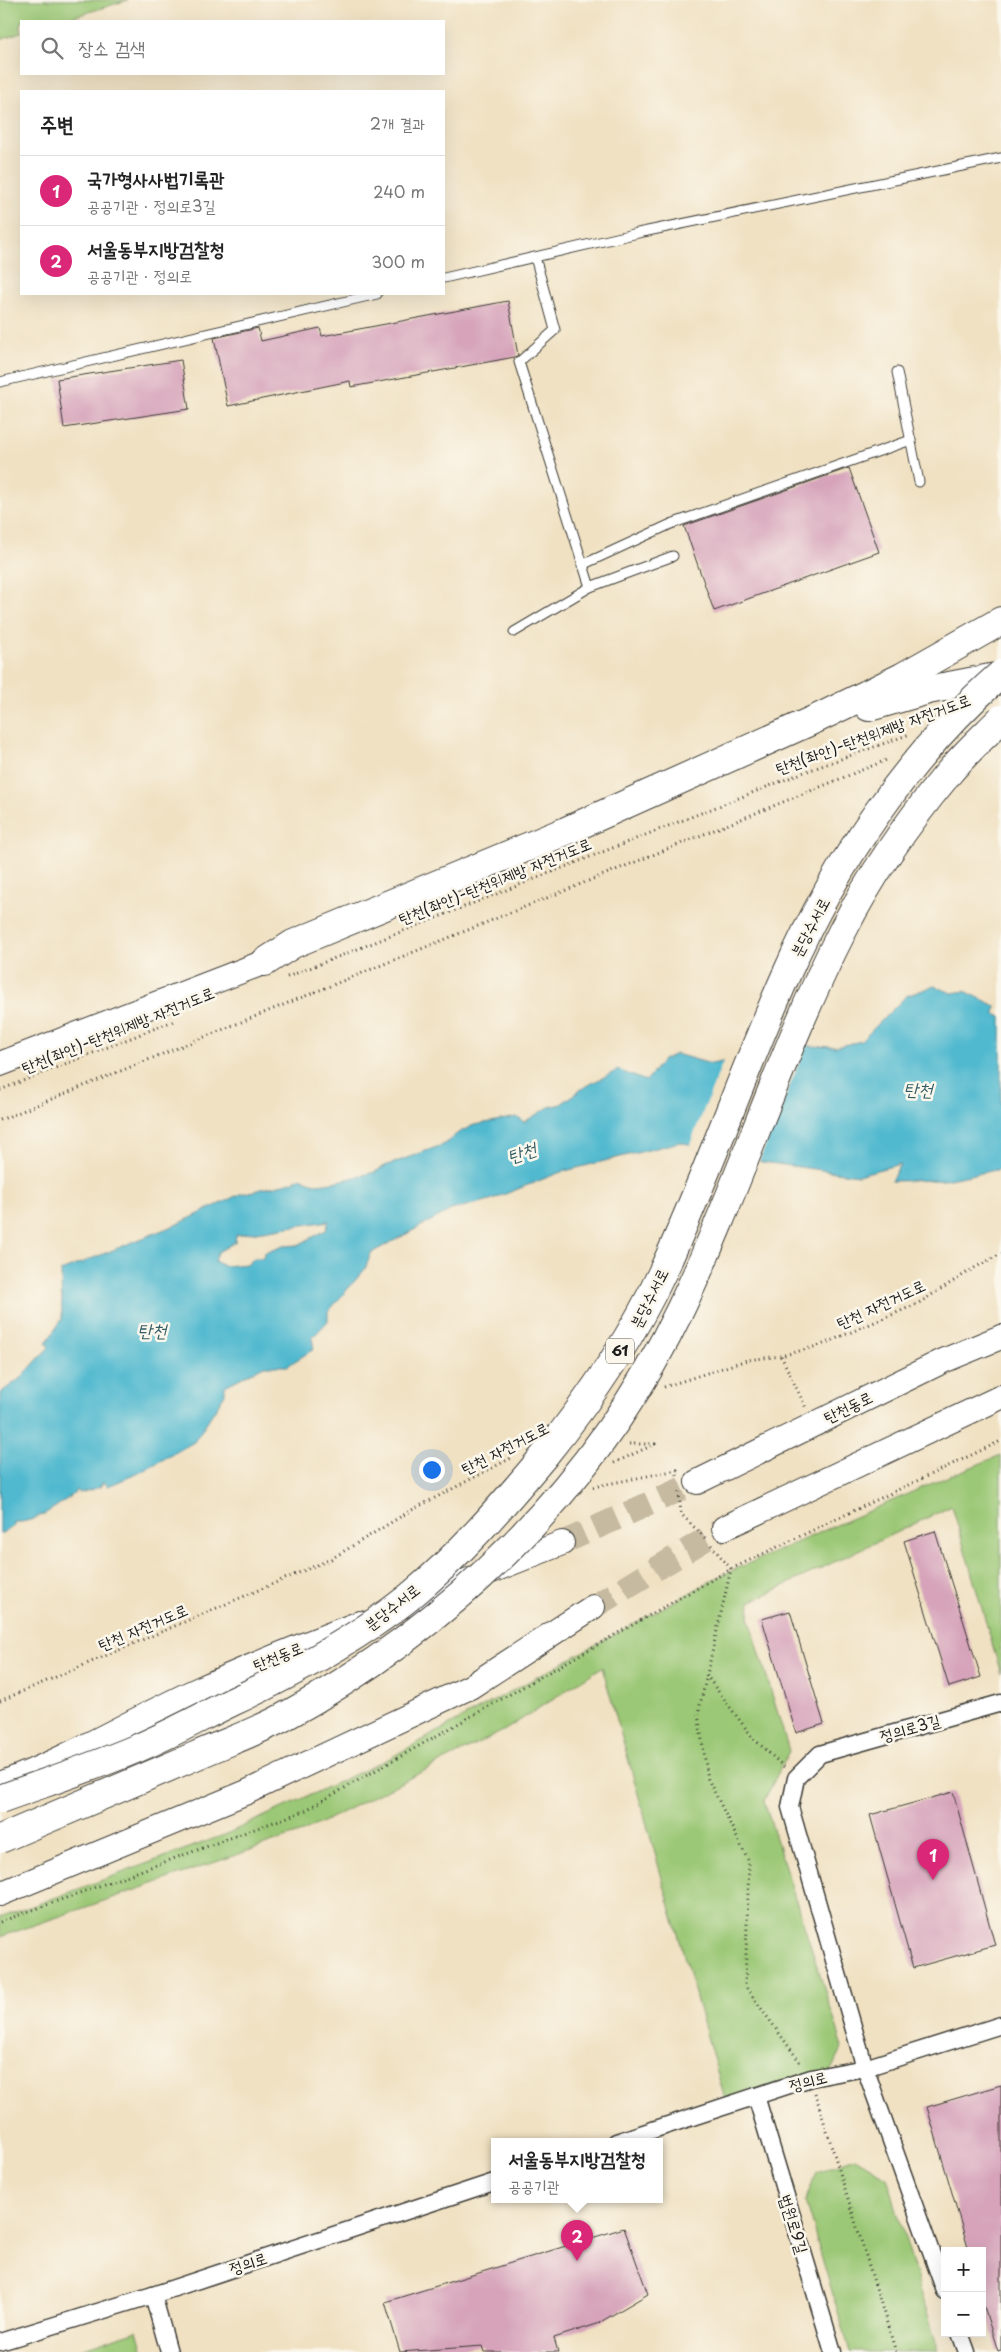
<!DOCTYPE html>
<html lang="ko">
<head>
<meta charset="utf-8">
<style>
	:root { --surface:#fff; --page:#f2f2f2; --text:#222; --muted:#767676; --line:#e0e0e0; --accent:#db2777 }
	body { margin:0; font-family:"Playpen Sans","Poor Story",sans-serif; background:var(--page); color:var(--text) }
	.controls { position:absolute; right:15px; bottom:15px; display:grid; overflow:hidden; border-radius:0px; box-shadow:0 5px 20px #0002 }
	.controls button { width:45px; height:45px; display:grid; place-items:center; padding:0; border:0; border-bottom:1px solid var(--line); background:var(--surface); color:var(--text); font:25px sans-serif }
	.you { position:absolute; left:431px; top:1469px; width:18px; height:18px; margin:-12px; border:4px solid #fff; border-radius:50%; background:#1a73e8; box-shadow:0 0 0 8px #1a73e833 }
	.badge { display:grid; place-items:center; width:32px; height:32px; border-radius:50%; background:var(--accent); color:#fff; font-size:16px; font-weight:700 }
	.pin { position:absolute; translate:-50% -41px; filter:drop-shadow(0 1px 2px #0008) }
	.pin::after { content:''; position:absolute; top:26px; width:18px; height:15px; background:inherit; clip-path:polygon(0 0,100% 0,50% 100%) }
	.popup { position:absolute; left:491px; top:2138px; width:172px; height:65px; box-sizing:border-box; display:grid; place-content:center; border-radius:0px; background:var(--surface); filter:drop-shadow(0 1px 4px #0005); font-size:16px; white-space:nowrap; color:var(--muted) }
	.popup b { font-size:19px; color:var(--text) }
	.popup::after { content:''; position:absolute; left:50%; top:100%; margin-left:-10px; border:10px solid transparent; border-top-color:var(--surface) }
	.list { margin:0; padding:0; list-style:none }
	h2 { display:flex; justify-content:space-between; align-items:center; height:65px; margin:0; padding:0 20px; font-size:21px }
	h2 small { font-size:16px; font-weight:400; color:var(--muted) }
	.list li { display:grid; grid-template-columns:32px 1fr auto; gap:15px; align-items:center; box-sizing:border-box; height:70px; padding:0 20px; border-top:1px solid var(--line) }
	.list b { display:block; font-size:19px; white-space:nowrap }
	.list p { margin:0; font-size:16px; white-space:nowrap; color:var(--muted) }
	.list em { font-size:16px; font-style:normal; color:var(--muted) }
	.icon { flex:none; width:28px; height:28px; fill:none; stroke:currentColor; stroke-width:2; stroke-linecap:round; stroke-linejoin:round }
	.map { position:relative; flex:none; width:1001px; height:2352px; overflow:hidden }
	.search { position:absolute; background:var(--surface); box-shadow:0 5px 20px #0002; left:20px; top:20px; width:425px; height:55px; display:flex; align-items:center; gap:12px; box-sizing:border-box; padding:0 18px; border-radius:0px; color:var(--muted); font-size:19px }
	.panel { position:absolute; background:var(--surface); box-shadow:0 5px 20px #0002; left:20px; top:90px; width:425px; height:205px; border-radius:0px }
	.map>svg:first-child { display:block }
</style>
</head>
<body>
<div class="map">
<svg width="1001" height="2352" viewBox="0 0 1001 2352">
	<rect width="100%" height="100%" fill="#fbf7ec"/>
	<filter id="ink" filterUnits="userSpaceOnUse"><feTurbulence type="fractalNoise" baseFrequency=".02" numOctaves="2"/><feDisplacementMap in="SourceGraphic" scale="10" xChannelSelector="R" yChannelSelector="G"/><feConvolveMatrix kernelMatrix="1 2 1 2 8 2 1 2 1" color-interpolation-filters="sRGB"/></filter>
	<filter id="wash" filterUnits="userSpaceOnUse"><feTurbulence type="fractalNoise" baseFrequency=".0096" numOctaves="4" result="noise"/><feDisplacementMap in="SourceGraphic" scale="20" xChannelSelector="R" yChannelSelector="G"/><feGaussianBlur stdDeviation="1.12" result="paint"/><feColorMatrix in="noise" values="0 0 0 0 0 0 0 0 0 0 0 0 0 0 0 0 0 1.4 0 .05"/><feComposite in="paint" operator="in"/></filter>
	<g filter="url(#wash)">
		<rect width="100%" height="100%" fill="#f0e1c2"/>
		<g fill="#9bc876" stroke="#5c7249">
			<path d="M 0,0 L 128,0 L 60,21 L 21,21 L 21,33 L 0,40 Z"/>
			<path d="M 1001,1455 L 1001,1674 L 952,1506 L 750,1602 L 749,1617 L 789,1751 L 764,1801 L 843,2047 L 830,2072 L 726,2103 L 602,1667 L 505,1730 L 305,1831 L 0,1937 L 0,1918 L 224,1835 L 390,1758 L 722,1575 L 942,1479 Z"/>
			<path d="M 855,2158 L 887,2177 L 939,2352 L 850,2352 L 805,2201 L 817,2172 Z"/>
			<path d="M 137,2330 L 143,2352 L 72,2352 Z"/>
		</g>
		<path fill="#51b9cf" stroke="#366a76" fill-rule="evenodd" d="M 934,986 L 952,993 L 965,991 L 996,1006 L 995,1014 L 1001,1017 L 1001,1169 L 944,1180 L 891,1181 L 900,1164 L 858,1175 L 762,1162 L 680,1142 L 561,1172 L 490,1200 L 451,1210 L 371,1253 L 365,1269 L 328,1312 L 328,1321 L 312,1338 L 314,1349 L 287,1366 L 264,1366 L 225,1386 L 225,1394 L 194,1442 L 139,1473 L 108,1486 L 103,1482 L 100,1487 L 80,1493 L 76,1490 L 74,1494 C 58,1505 35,1524 14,1522 L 14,1526 L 0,1534 L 0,1393 L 21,1378 L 49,1347 L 46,1343 L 62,1319 L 61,1271 L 180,1223 L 240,1194 L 288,1183 L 300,1178 L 318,1184 L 339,1181 L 375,1172 L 385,1166 L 445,1144 L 458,1133 L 474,1125 L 517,1117 L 524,1122 L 549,1107 L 561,1104 L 586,1086 L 618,1070 L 646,1081 L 663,1060 L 676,1054 L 711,1064 L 807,1046 L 835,1047 L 861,1041 L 906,996 ZM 329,1221 L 326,1230 L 298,1245 L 284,1246 L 264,1253 L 263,1258 L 254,1258 L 248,1264 L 223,1266 L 215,1261 L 218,1252 L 235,1242 L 236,1235 Z"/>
		<path fill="#f0e1c2" d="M 807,1043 L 758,1164 L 689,1147 L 724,1059 Z"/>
		<g id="blocks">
			<g fill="#d6a3ba">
				<path d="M 508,301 L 518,355 L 515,357 L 351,387 L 350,381 L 228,406 L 214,338 L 258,328 L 261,341 L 320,328 L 322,336 Z"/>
				<path d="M 181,360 L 189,409 L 64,428 L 57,379 Z"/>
				<path d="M 849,468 L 879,552 L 714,611 L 684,526 Z"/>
				<path d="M 935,1531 L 981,1677 L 949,1687 L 904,1541 Z"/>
				<path d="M 790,1611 L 824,1724 L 796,1733 L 762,1619 Z"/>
				<path d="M 953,1792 L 995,1945 L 913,1968 L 870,1815 Z"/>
				<path d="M 1001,2085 L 1001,2350 L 998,2351 L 982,2301 L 982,2251 L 969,2251 L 927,2107 Z"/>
				<path d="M 624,2228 L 648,2294 L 597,2324 L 554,2338 L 558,2352 L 485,2352 L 483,2346 L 400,2352 L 385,2302 Z"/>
			</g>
		</g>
	</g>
	<g filter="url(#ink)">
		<use href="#blocks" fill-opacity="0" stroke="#3c3a35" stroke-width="1"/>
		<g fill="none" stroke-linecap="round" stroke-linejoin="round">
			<g stroke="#c6baa1" stroke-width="24" stroke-dasharray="24 12" stroke-linecap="butt">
				<path d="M 562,1543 L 697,1482"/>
				<path d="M 593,1607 L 724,1528"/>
			</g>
			<defs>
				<g id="lane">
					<path d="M 444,278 L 638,233 L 1001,158"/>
					<path d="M 897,372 L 919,482"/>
					<path d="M 0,382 L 377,294"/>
					<path d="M 582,565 L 671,524 L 911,440"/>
					<path d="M 590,587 L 673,556"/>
					<path d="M 514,632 L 590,587 L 519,362 L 555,330 L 535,257"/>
				</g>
				<g id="street">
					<path d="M 756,2096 L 833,2352"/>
					<path d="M 616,2142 L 811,2078 L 865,2068 L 1001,2025"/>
					<path d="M 945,2291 L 865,2068 L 790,1807 L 796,1778 L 820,1754 L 1001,1703"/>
					<path d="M 153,2295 L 169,2352"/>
					<path d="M 960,2333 L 967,2352"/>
					<path d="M 0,2342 L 153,2295 L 494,2182"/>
				</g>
				<g id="secondary">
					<path d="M 0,1064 L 265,962"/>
					<path d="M 697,1482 L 943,1361 L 1001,1337"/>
					<path d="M 724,1528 L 1001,1397"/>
					<path d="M 403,1606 L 562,1543"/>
					<path d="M 0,1784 C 68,1759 130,1721 195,1691 C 250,1666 305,1644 360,1623"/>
					<path d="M 0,1894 L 247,1792 L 470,1687 L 593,1607"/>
				</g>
				<g id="highway">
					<path d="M 869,707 L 928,690 L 1001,676"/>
					<path d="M 265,962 L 293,944 L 566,831 L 820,717 L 902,677 L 1001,621"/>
				</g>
			</defs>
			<use href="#lane" stroke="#3c3a35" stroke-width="11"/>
			<use href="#street" stroke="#3c3a35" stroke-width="19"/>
			<use href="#secondary" stroke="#3c3a35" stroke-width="26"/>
			<use href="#highway" stroke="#3c3a35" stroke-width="30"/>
			<g stroke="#3c3a35" stroke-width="3" stroke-dasharray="1 4" stroke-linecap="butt">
				<path d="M 287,977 L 802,773 L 910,734"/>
				<path d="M 0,1090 L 176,1020"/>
				<path d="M 0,1120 L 889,759"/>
				<path d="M 781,1356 L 806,1408"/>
				<path d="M 664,1387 L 747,1360 L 781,1356 L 821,1345 L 917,1304 L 976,1267 L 1001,1254"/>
				<path d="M 614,1463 L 655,1444 L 627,1444"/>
				<path d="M 593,1487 L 677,1470 L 677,1476"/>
				<path d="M 679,1492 L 681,1514 L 706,1539"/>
				<path d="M 711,1545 L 731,1569 L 698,1714 L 708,1779 L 749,1862 L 745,1986 L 802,2065"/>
				<path d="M 706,1675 L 753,1738 L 784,1767"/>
				<path d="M 0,1701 L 331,1559 L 410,1511 L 513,1457"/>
				<path d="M 0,1922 L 304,1811 L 731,1569 L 1001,1441"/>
				<path d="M 815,2093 L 896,2352"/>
			</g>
			<use href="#lane" stroke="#fff" stroke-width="9"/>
			<use href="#street" stroke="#fff" stroke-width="16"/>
			<use href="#secondary" stroke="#fff" stroke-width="24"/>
			<use href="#highway" stroke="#fff" stroke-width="28"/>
			<defs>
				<g id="highway-bridge">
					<path d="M 0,1799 C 44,1783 90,1768 133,1750 C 167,1736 199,1718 232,1702 C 294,1673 355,1640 408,1598 C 459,1556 502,1506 544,1456 C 590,1399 632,1338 663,1271 C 708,1174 743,1071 787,973 C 836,862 909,754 1001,674"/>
					<path d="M 0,1839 C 65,1812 130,1784 195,1756 C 224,1743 254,1733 282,1718 C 452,1625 597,1485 681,1308 C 740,1185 780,1053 842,932 C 870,877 907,823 947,775 C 963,755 983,737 1001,719"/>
				</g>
			</defs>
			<use href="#highway-bridge" stroke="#3c3a35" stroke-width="30" stroke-linecap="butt"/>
			<use href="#highway-bridge" stroke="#fff" stroke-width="28"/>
		</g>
	</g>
	<g text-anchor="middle" stroke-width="5" stroke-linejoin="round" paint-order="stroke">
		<rect fill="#fbf7ec" stroke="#5f5e5a" stroke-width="1" x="606" y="1338.5" width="28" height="25" rx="4"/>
		<g font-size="15" font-weight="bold" fill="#1c1c1c">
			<text x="620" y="1356">61</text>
		</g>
		<g font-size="16" fill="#1c1c1c" stroke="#fbf7ec">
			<text transform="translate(873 734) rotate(-20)" y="6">탄천(좌안)-탄천위제방 자전거도로</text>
			<text transform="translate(495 881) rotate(-22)" y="6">탄천(좌안)-탄천위제방 자전거도로</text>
			<text transform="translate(810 927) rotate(-62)" y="6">분당수서로</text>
			<text transform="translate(118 1030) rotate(-22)" y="6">탄천(좌안)-탄천위제방 자전거도로</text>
			<text transform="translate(649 1298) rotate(-63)" y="6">분당수서로</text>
			<text transform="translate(881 1304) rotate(-25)" y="6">탄천 자전거도로</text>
			<text transform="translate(848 1407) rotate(-26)" y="6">탄천동로</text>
			<text transform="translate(505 1448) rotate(-27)" y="6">탄천 자전거도로</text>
			<text transform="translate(392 1607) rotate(-38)" y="6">분당수서로</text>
			<text transform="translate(143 1627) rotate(-23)" y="6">탄천 자전거도로</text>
			<text transform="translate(278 1656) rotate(-22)" y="6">탄천동로</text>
			<text transform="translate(910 1728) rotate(-16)" y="6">정의로3길</text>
			<text transform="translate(808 2081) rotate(-15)" y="6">정의로</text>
			<text transform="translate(794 2224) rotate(73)" y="6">법원로9길</text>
			<text transform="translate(248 2263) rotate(-18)" y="6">정의로</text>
		</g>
		<g font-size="18" font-style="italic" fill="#315b64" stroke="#fbf7ec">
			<text transform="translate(918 1090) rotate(1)" y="6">탄천</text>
			<text transform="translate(522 1153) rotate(-19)" y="6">탄천</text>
			<text x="152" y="1337">탄천</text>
		</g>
	</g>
</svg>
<div class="controls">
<button>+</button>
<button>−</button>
</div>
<div class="you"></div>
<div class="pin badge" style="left:933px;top:1880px">1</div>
<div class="pin badge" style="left:577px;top:2261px">2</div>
<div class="popup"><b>서울동부지방검찰청</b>공공기관</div>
<div class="search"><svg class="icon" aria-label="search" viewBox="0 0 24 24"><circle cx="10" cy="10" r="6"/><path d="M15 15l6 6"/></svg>장소 검색</div>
<section class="panel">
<h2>주변<small>2개 결과</small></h2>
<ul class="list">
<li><span class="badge">1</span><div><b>국가형사사법기록관</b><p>공공기관 · 정의로3길</p></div><em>240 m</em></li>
<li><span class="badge">2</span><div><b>서울동부지방검찰청</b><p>공공기관 · 정의로</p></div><em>300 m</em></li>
</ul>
</section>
</div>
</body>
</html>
